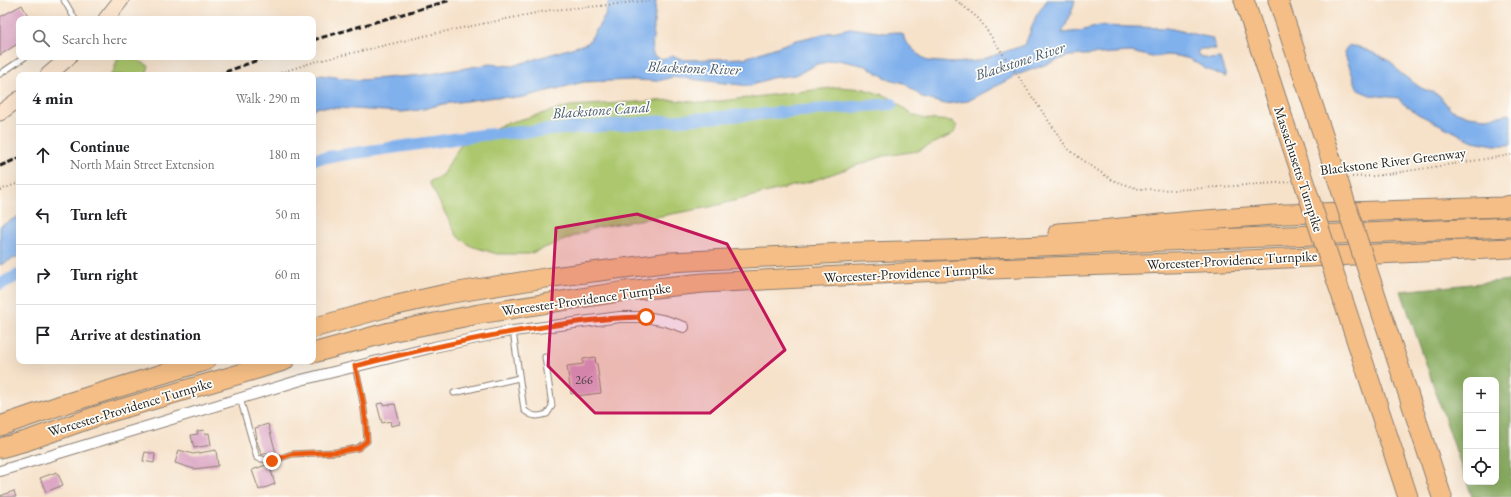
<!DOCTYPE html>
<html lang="en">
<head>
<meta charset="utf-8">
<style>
	:root { --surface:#fff; --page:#f6f6f6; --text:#202124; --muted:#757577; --line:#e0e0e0 }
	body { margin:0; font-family:"EB Garamond",serif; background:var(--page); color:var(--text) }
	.controls { position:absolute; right:12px; bottom:12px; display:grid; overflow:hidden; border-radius:8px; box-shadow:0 4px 16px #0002 }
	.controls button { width:36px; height:36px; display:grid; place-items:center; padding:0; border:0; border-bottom:1px solid var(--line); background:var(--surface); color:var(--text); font:20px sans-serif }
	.stop { position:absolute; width:12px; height:12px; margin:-9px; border:3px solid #ea580c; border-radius:50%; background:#fff }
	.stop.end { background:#ea580c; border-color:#fff; box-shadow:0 1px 4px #0008 }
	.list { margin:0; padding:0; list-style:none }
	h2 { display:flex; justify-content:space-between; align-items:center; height:52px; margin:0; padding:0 16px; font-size:17px }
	h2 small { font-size:13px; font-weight:400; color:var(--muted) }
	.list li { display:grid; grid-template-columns:26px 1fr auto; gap:12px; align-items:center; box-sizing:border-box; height:60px; padding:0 16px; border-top:1px solid var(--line) }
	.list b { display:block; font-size:15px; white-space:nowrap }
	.list p { margin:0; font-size:13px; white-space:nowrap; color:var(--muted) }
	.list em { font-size:13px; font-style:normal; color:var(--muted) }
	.icon { flex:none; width:22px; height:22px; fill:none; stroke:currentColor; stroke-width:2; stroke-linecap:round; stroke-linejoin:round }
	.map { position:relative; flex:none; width:1511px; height:497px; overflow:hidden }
	.search { position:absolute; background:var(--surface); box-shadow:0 4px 16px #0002; left:16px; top:16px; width:300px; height:44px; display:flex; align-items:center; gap:10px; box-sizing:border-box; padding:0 14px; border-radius:8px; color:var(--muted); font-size:15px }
	.panel { position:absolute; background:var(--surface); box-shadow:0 4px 16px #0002; left:16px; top:72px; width:300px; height:292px; border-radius:8px }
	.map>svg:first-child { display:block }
</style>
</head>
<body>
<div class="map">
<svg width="1511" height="497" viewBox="0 0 1511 497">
	<rect width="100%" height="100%" fill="#fdfcf7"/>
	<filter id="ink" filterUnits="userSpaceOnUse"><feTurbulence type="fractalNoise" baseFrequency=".025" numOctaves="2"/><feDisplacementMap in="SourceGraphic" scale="8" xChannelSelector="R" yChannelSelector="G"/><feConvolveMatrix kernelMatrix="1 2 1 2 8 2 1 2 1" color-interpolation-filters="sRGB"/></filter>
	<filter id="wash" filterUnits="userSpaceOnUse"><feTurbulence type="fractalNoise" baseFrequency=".012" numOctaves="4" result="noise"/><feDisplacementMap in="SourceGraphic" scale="16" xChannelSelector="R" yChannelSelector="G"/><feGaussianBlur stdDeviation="0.9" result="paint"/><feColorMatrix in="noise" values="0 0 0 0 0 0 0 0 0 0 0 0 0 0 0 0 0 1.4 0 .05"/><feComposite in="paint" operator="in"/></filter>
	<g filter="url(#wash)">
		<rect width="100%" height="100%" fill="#f6e1c9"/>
		<g fill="#acc76d" stroke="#647244">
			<path d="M 118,57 L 138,57 L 139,61 L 149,66 L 146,75 L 110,75 L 114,70 Z"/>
			<path d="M 839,87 L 864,89 L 889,97 L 913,115 L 925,119 L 952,121 L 957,126 L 956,131 L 951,135 L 918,151 L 884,156 L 812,181 L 710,207 L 595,228 L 529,254 L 497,254 L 471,246 L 457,236 L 429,182 L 442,175 L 461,144 L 504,124 L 570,106 L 673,100 L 704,103 Z"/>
		</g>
		<path fill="#89ac60" stroke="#52643e" d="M 1511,280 L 1511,497 L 1472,497 L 1467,482 L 1496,482 L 1496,380 L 1466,380 L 1466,480 L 1401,291 Z"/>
		<g fill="#81b1ec" stroke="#4e6684">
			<path d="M 609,0 L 656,0 L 652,51 L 654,56 L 661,59 L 673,56 L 685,60 L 745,58 L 797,40 L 850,28 L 886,33 L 896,32 L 903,34 L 905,41 L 918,54 L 927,61 L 954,63 L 977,61 L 1025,45 L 1036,16 L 1047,0 L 1075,0 L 1071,14 L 1062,33 L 1080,31 L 1099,26 L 1168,28 L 1212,38 L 1216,49 L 1200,49 L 1197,53 C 1203,60 1212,59 1220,58 L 1226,77 L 1204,68 L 1190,59 L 1178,56 L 1166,55 L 1152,57 L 1131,52 L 1069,56 L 1017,75 L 968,101 L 945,104 L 923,98 L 904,83 L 886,78 L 866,66 L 838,60 L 817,64 L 796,75 L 771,78 L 750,86 L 673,77 L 657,81 L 634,80 L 584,82 L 519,98 L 496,97 L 443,104 L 419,110 L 402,112 L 320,107 L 313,109 L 313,77 L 320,75 L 359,80 L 424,75 L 490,64 L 512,66 L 588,43 L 605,16 Z"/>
			<path d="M 1356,46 L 1376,54 L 1391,62 L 1400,73 L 1421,88 L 1439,95 L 1450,109 L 1468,116 L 1486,118 L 1511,114 L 1511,145 L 1494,145 L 1473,141 L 1418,114 L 1401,102 L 1399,98 L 1370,95 L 1358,90 L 1344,52 L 1347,47 Z"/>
			<path d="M 19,216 L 19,256 L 0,265 L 0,226 Z"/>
		</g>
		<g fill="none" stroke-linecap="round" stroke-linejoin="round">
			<g stroke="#81b1ec" stroke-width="12">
				<path d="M 313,159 L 482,135 L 892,104"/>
				<path d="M 0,284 L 19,275"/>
			</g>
		</g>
		<g id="blocks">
			<g fill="#d99fc0">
				<path d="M 22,5 L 30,19 L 19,19 L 19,43 L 0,55 L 0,17 Z"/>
				<path d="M 595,357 L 596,364 L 597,364 L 601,393 L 576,396 L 576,393 L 571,394 L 567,366 L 583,364 L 583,359 Z"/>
				<path d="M 382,403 L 383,405 L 388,404 L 388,405 L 395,404 L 400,424 L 391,426 L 390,421 L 382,423 L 377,404 Z"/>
				<path d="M 268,424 L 276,453 L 267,455 L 266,453 L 262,455 L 256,439 L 257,439 L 255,428 Z"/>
				<path d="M 204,430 L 205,434 L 209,433 L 211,445 L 194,448 L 191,435 L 198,434 L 197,431 Z"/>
				<path d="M 179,450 L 193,454 L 216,450 L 218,466 L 194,469 L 175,463 Z"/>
				<path d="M 145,452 L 155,454 L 154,463 L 143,461 Z"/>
				<path d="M 269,464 L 275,484 L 259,490 L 252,470 Z"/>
				<path d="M 57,472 L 63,485 L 46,492 L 40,478 Z"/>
				<path d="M 14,491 L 16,497 L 0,497 L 0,496 Z"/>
			</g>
		</g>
	</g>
	<g filter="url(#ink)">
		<use href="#blocks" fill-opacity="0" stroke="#897e72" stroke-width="1"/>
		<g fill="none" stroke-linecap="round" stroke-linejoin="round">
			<defs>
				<g id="lane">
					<path d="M 64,0 L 75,19"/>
					<path d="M 0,74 L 25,57"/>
					<path d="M 513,331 L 524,410 C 532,417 538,417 547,414 L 552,406 L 545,357"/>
					<path d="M 454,393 L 519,378"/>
					<path d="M 240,398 L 257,458 L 272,461 L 292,454 L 336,452 L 358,448 L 367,441 C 366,415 362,392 355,367"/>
				</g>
				<path id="street" d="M 0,471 L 301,380 L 434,347 L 506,332 L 620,317 L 646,317 L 666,321 L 684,327"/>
				<g id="secondary">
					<path d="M 106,19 L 121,0"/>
					<path d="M 48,75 L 69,57"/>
					<path d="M 0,113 L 19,99"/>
				</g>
				<g id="highway">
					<path d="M 1244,0 L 1292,146"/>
					<path d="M 1278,0 L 1326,144"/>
					<path d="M 1058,233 L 1101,230 L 1192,221 L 1286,214 L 1502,207 L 1511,205"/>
					<path d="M 1377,299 L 1442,497"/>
					<path d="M 1344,303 L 1408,497"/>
					<path d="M 313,328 L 388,307 L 446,294 L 545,278 L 671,262 L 861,252 L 946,250 L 1511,227"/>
					<path d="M 313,353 L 390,332 L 479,314 L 626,291 L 703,283 L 959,270 L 1201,262 L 1511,248"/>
					<path d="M 0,426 L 64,404 L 205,361"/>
					<path d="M 0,448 L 26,441 L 97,416 L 284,361"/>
				</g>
			</defs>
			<use href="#lane" stroke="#897e72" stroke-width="7"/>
			<use href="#street" stroke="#897e72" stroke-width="12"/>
			<use href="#secondary" stroke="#897e72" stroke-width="17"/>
			<use href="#highway" stroke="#897e72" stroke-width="21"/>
			<g stroke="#897e72" stroke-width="2" stroke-dasharray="1 3" stroke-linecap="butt">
				<path d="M 956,0 L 979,19 L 986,29 L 1067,148 L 1084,161 L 1112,180 L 1139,189 L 1175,190 L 1290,182"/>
				<path d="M 273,75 L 314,62 L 437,33 L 551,10 L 599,6 L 652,0"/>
				<path d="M 1352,177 L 1375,176 L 1511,155"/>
				<path d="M 0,190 L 19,183"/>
			</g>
			<use href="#lane" stroke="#fff" stroke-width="5"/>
			<use href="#street" stroke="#fff" stroke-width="10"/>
			<use href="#secondary" stroke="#fbe5cf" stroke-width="15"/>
			<use href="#highway" stroke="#f5be86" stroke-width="19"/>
			<g stroke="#1c1c1c" stroke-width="3" stroke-dasharray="6 3" stroke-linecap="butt">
				<path d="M 313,40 L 451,0"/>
				<path d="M 217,75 L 266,57"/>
				<path d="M 0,166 L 19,158"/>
			</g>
			<defs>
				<g id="highway-bridge">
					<path d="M 1326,144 L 1377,299"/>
					<path d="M 1292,146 L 1344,303"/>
				</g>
			</defs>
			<use href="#highway-bridge" stroke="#897e72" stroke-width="21" stroke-linecap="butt"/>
			<use href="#highway-bridge" stroke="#f5be86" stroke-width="19"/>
		</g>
	</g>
	<g fill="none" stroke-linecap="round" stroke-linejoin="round" filter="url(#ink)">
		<path stroke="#ea580c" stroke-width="5" d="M 272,461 L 292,454 L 336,452 L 358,448 L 367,441 C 366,415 362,391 355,366 C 415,351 476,337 537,328 C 573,322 609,317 646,317"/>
	</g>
	<path fill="#c2185b" fill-opacity="0.2" stroke="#c2185b" stroke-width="3" stroke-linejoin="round" d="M 637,214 L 727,244 L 785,350 L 710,413 L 595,413 L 548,366 L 556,228 Z"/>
	<g text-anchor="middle" stroke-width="3.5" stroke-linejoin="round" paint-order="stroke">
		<g font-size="12" fill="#4b3d45">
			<text x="584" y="384">266</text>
		</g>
		<g font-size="14" fill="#1c1c1c" stroke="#fdfcf7">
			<text transform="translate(1393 161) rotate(-7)" y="5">Blackstone River Greenway</text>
			<text transform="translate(1299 169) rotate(72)" y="5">Massachusetts Turnpike</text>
			<text transform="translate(1232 260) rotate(-3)" y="5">Worcester-Providence Turnpike</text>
			<text transform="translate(909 273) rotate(-3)" y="5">Worcester-Providence Turnpike</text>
			<text transform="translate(586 299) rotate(-8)" y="5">Worcester-Providence Turnpike</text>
			<text transform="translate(130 407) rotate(-17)" y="5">Worcester-Providence Turnpike</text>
		</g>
		<g font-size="15" font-style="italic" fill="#44586f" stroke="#fdfcf7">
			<text transform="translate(1020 61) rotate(-18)" y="5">Blackstone River</text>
			<text transform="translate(694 68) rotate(2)" y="5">Blackstone River</text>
			<text transform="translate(601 110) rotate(-4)" y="5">Blackstone Canal</text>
		</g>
	</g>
</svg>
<div class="controls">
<button>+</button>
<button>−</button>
<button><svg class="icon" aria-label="locate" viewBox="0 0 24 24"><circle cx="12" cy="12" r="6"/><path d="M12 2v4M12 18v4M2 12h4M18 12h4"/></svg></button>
</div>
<div class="stop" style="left:646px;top:317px"></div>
<div class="stop end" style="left:272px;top:461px"></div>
<div class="search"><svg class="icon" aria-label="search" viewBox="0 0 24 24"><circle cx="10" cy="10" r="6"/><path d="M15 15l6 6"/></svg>Search here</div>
<section class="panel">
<h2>4 min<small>Walk · 290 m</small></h2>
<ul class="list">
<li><svg class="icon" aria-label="ahead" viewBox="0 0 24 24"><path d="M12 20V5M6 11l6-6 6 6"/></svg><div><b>Continue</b><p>North Main Street Extension</p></div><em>180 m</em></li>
<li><svg class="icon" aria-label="left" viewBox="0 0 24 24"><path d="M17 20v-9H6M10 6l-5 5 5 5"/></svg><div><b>Turn left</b></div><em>50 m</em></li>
<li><svg class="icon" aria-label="right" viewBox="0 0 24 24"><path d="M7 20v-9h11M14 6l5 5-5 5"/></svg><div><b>Turn right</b></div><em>60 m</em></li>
<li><svg class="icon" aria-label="arrive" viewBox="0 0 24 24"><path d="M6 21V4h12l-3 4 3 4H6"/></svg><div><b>Arrive at destination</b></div></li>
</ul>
</section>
</div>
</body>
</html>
